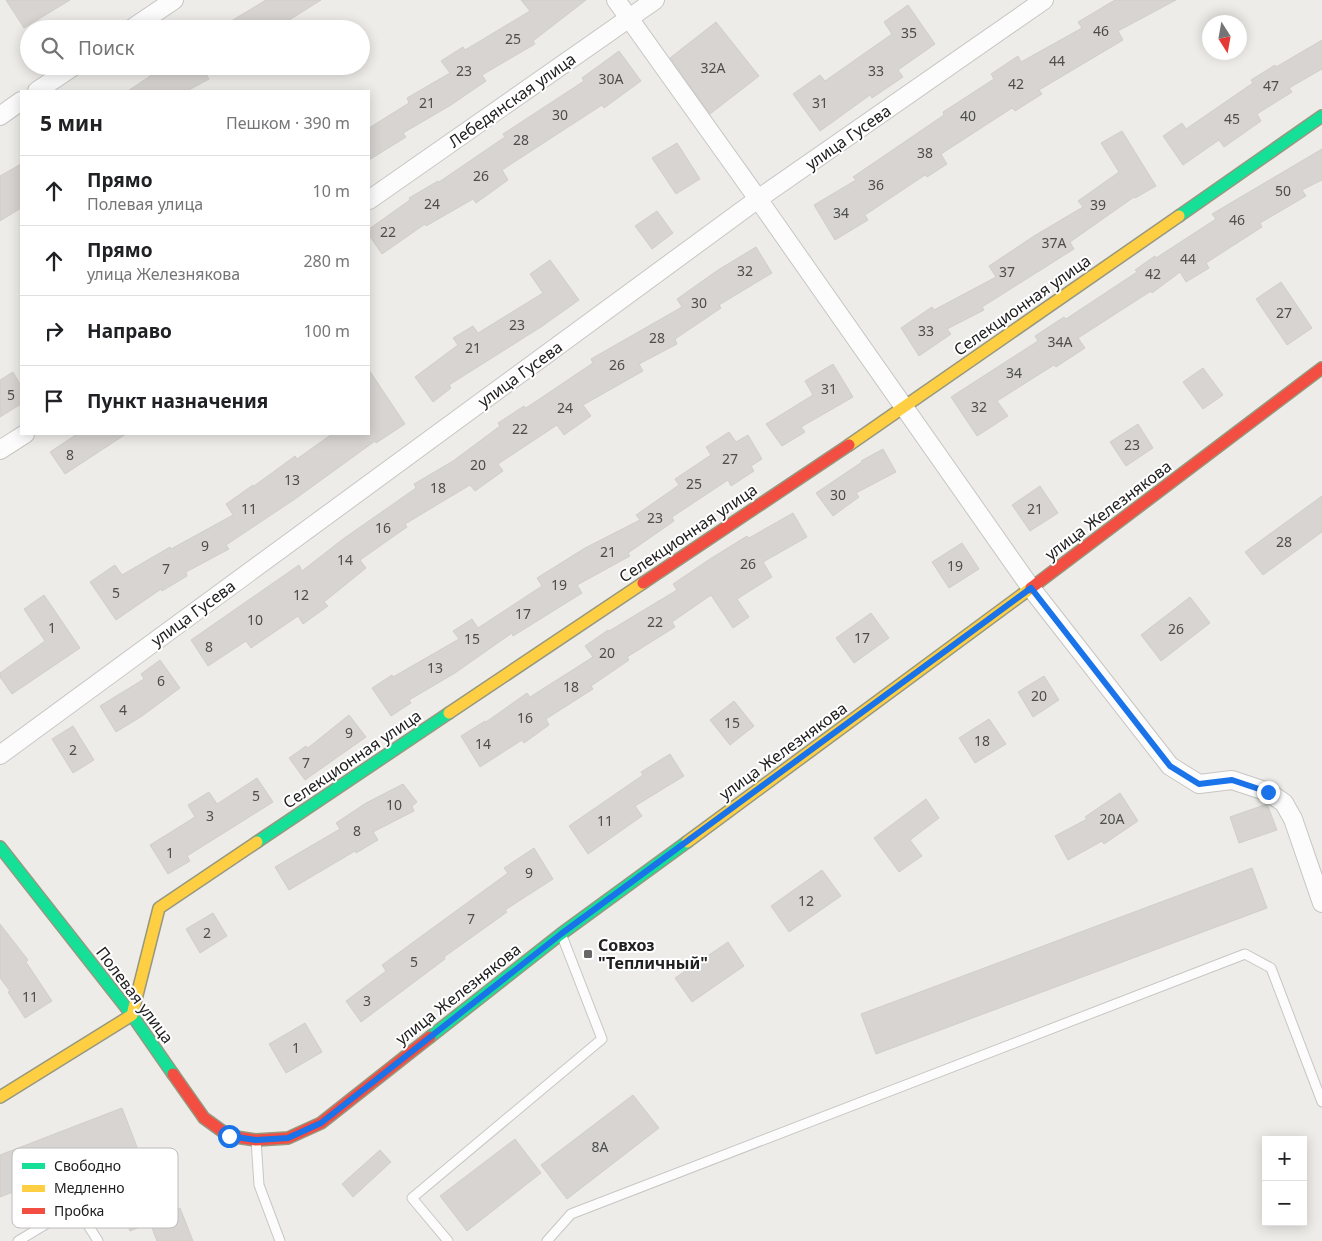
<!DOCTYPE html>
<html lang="ru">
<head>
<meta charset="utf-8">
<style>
	:root { --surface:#fff; --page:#f6f6f6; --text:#202124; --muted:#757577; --line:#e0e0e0 }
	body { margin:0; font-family:"Noto Sans",sans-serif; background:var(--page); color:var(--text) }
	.controls { position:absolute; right:15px; bottom:15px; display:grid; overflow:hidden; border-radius:0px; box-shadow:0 2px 12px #0003 }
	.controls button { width:45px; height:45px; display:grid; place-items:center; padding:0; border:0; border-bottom:1px solid var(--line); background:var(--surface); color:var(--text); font:25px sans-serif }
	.compass { position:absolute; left:1202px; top:15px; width:45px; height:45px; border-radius:50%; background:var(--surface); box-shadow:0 2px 12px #0003; rotate:169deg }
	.stop { position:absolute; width:15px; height:15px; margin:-11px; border:4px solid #1a73e8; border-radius:50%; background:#fff }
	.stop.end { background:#1a73e8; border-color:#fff; box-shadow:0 1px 5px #0008 }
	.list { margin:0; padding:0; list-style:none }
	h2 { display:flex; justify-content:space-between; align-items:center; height:65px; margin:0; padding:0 20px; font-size:21px }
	h2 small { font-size:16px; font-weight:400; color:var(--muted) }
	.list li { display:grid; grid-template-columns:32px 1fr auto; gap:15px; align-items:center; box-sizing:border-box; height:70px; padding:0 20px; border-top:1px solid var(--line) }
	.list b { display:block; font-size:19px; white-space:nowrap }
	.list p { margin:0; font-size:16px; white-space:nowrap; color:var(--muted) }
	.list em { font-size:16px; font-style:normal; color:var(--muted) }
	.icon { flex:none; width:28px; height:28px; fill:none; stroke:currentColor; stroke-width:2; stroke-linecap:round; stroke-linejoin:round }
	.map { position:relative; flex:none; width:1322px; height:1241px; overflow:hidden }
	.search { position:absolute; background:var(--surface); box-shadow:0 2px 12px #0003; left:20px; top:20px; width:350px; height:55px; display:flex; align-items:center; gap:12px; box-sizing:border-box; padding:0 18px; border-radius:28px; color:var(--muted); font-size:19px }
	.panel { position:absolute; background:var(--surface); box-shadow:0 2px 12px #0003; left:20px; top:90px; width:350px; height:345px; border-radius:0px }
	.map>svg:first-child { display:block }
</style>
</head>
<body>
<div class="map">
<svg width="1322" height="1241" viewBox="0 0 1322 1241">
	<rect width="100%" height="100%" fill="#eeece8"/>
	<g fill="#d7d4d1" stroke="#d2cec9">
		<path d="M 6,0 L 70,0 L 24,28 Z"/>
		<path d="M 266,0 L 321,0 L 275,29 L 218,29 Z"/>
		<path d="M 521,0 L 586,0 L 533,41 L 535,44 L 482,75 L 486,81 L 451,105 L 403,133 L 406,137 L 369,160 L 369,128 L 409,103 L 407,98 L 450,73 L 441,61 L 463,47 L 465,50 L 530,11 Z"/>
		<path d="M 1115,0 L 1176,0 L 1118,31 L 1123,40 L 1039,90 L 1042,94 L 1015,111 L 1012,108 L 941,154 L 947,164 L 927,177 L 925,175 L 865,215 L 868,220 L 835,240 L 814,205 L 856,180 L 853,177 L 944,115 L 943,112 L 994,79 L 991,74 L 1018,56 L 1021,62 L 1082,28 L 1078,22 Z"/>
		<path d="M 908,5 L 935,44 L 898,70 L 903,77 L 872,98 L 870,95 L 820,131 L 793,94 L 820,75 L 825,81 L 892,34 L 884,22 Z"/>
		<path d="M 716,22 L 759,76 L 710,114 L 670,58 Z"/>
		<path d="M 1322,40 L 1322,69 L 1289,88 L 1292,92 L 1257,114 L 1261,121 L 1224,147 L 1219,140 L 1183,165 L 1163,136 L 1182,123 L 1186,129 L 1253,83 L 1251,80 L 1275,65 L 1276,67 Z"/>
		<path d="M 619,51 L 641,81 L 604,108 L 602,105 L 502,170 L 508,180 L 476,203 L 473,199 L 426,226 L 425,224 L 382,254 L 369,235 L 369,229 L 410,200 L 409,198 L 438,181 L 439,182 L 505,137 L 503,134 L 584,81 L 582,78 Z"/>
		<path d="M 165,66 L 201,66 L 209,79 L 187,91 L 128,91 Z"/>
		<path d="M 1122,131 L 1156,186 L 1135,198 L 1134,197 L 1070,242 L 1074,249 L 982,307 L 984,310 L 947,329 L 951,334 L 919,356 L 901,328 L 932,307 L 934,310 L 996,277 L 989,266 L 1034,236 L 1083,207 L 1078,201 L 1119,172 L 1101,143 Z"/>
		<path d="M 677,143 L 700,179 L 676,194 L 652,158 Z"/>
		<path d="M 1322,149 L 1322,180 L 1302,190 L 1306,196 L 1260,223 L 1262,227 L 1206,263 L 1209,268 L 1186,282 L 1180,272 L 1152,293 L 1151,291 L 1078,338 L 1085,348 L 1056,367 L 1054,365 L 997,401 L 1008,416 L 977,436 L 951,397 L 1038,341 L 1035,336 L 1064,317 L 1066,319 L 1137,272 L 1135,270 L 1155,256 L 1156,258 L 1216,219 L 1212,214 Z"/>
		<path d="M 21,164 L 21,208 L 0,221 L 0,176 Z"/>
		<path d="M 657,211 L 673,233 L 652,249 L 635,226 Z"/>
		<path d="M 756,247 L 772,273 L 719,305 L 721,308 L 675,339 L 677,344 L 639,364 L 643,371 L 583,405 L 591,416 L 564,435 L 557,425 L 498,464 L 503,471 L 475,491 L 470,485 L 405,524 L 407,527 L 360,560 L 366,568 L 324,602 L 328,606 L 303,624 L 298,616 L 251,648 L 246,641 L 208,666 L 191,640 L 299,565 L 302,571 L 343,539 L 416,488 L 414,484 L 453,461 L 500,426 L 498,423 L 524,406 L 526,408 L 593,363 L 591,359 L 682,307 L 677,299 L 718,270 Z"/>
		<path d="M 550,260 L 579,300 L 541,327 L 449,385 L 451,388 L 433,402 L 415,377 L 458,345 L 453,338 L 473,326 L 478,333 L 543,293 L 530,274 Z"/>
		<path d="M 1281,282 L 1312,328 L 1287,345 L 1256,299 Z"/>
		<path d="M 833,364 L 853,397 L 801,427 L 805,432 L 782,446 L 766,424 L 813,395 L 805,381 Z"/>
		<path d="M 1203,368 L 1223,395 L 1203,409 L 1183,382 Z"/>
		<path d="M 369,370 L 405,424 L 376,443 L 375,441 L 295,499 L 226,545 L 229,549 L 186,572 L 187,576 L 162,591 L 161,589 L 116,620 L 90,582 L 115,565 L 122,575 L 170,547 L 171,549 L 233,515 L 226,504 L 253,485 L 254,486 L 295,456 L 297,459 L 332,434 L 370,434 L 369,432 Z"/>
		<path d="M 13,372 L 21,386 L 21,404 L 0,417 L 0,380 Z"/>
		<path d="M 1138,424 L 1153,448 L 1126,466 L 1110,442 Z"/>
		<path d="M 729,432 L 736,442 L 748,435 L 762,459 L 751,466 L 754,471 L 731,486 L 728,480 L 672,517 L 674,521 L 628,553 L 630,556 L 577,585 L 582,593 L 513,636 L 512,633 L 455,673 L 409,700 L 411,703 L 391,716 L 372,688 L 392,675 L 393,677 L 459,639 L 453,631 L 472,619 L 478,628 L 542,586 L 537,578 L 585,548 L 640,520 L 636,515 L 679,485 L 675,479 L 711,455 L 706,447 Z"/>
		<path d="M 77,434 L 126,434 L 65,474 L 50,452 Z"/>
		<path d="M 883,449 L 896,472 L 856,493 L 859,497 L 833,516 L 816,493 L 862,462 L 861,461 Z"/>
		<path d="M 1040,486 L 1058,513 L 1030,531 L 1012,505 Z"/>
		<path d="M 1322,496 L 1322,532 L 1263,575 L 1245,552 Z"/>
		<path d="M 793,513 L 807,537 L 763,562 L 772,577 L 737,599 L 749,617 L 733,628 L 711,595 L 672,622 L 675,627 L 627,657 L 629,660 L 591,686 L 593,689 L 546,719 L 549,725 L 524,743 L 522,740 L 480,767 L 461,736 L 485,721 L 486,722 L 527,693 L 530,697 L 593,657 L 585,646 L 608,630 L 609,631 L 677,590 L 673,584 L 710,559 L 747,536 L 749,538 Z"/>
		<path d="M 962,543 L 979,569 L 949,588 L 932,562 Z"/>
		<path d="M 44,595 L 80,648 L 12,694 L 0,677 L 0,673 L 45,641 L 24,609 Z"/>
		<path d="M 1190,597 L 1210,623 L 1161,661 L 1141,635 Z"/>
		<path d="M 871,613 L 889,638 L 854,663 L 836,638 Z"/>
		<path d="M 160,660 L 180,688 L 142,716 L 116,732 L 100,706 L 144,679 L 141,674 Z"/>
		<path d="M 1044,676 L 1059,700 L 1033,717 L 1018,692 Z"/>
		<path d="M 734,701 L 754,726 L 730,745 L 710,720 Z"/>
		<path d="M 349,715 L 366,737 L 305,780 L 289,758 L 306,746 L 308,748 Z"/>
		<path d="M 989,719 L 1006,744 L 975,763 L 959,738 Z"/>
		<path d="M 73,726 L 94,760 L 73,773 L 52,739 Z"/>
		<path d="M 670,754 L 684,776 L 635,806 L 642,816 L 588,854 L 569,826 L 643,775 L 641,772 Z"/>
		<path d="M 257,778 L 273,802 L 187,856 L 190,861 L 168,874 L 150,845 L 195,817 L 188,805 L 209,792 L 217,804 Z"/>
		<path d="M 403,784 L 417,802 L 412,806 L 414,811 L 373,832 L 378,840 L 356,853 L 355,851 L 289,890 L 275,867 L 340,829 L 336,823 L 366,803 Z"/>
		<path d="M 1120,793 L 1138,821 L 1104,844 L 1102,841 L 1068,860 L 1055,836 L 1087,819 L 1085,817 Z"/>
		<path d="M 926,799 L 939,818 L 910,840 L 922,856 L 899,872 L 874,838 Z"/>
		<path d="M 1267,804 L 1277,830 L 1239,843 L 1230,817 Z"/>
		<path d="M 534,848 L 553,879 L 505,910 L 507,912 L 444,957 L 445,959 L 361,1022 L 346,1001 L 386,971 L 382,965 L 508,873 L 504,868 Z"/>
		<path d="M 1252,868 L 1267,908 L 876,1054 L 861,1014 Z"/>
		<path d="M 822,870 L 841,896 L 789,932 L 771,906 Z"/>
		<path d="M 213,913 L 227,936 L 200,953 L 186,929 Z"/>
		<path d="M 0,924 L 28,960 L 26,962 L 52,1001 L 25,1018 L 8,992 L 10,991 L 0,978 Z"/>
		<path d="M 728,942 L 744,966 L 692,1002 L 675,978 Z"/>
		<path d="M 305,1023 L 322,1052 L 286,1073 L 269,1044 Z"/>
		<path d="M 633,1095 L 659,1128 L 567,1199 L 541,1165 Z"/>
		<path d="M 122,1108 L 163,1215 L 180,1208 L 193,1241 L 157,1241 L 150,1223 L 130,1231 L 102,1158 L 0,1197 L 0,1155 Z"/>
		<path d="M 515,1139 L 541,1173 L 467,1231 L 440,1196 Z"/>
		<path d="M 380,1150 L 391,1162 L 353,1197 L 342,1184 Z"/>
	</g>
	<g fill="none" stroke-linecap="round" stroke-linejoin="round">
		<defs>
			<g id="lane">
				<path d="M 256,1140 L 259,1185 L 280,1241"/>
				<path d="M 18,1241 L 76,1206 L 98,1241"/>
				<path d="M 448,1241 L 412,1198 L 602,1039 L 562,936"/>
				<path d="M 547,1241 L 571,1214 L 1245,954 L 1271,968 L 1322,1102"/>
			</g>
			<g id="street">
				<path d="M 616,0 L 758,199 L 1031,588 L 1170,766 L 1199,784 L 1232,780 L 1268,792 L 1284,803 L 1293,819 L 1322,903"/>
				<path d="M 131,29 L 174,0"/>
				<path d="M 37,91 L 74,66"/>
				<path d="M 0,116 L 21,101"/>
				<path d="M 369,200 L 655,0"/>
				<path d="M 0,450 L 25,434"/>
				<path d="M 0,755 L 758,199 L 1044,0"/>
			</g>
			<g id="fast">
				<path d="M 1179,216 L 1322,116"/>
				<path d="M 257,842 L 449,713"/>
				<path d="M 0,847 L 132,1015 L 173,1074"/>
				<path d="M 430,1037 L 561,934 L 687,842"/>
			</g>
			<g id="slow">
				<path d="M 849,445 L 1179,216"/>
				<path d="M 449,713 L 643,583"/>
				<path d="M 687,842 L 1031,588"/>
				<path d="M 0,1097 L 132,1015 L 159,908 L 257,842"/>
			</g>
			<g id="jam">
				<path d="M 643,583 L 849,445"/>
				<path d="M 1031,588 L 1322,368"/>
				<path d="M 173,1074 L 204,1118 L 229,1136 L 256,1140 L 288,1138 L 321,1123 L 430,1037"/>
			</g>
		</defs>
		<use href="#lane" stroke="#c7c6c4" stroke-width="11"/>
		<use href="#street" stroke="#c7c6c4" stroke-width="20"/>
		<use href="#fast" stroke="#97987f" stroke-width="14"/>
		<use href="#slow" stroke="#97987f" stroke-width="14"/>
		<use href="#jam" stroke="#97987f" stroke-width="14"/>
		<use href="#lane" stroke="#fcfcfc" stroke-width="9"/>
		<use href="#street" stroke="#fcfcfc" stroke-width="18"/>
		<use href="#fast" stroke="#16e098" stroke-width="11"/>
		<use href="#slow" stroke="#ffcf43" stroke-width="11"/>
		<use href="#jam" stroke="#f24e42" stroke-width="11"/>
	</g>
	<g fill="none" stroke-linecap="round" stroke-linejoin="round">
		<path stroke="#1a73e8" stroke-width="6" d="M 229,1136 L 256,1140 L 288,1138 L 321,1123 L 561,934 L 1031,588 L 1170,766 L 1199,784 L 1232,780 L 1268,792"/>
	</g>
	<rect fill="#686766" stroke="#fff" stroke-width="2" x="583" y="949" width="10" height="10" rx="2.5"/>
	<g text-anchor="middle" stroke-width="4" stroke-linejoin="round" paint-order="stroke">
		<g font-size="14" fill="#4e4d4c">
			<text x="1101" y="36">46</text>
			<text x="909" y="38">35</text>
			<text x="513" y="44">25</text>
			<text x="1057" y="66">44</text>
			<text x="713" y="73">32А</text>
			<text x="464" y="76">23</text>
			<text x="876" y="76">33</text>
			<text x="611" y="84">30А</text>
			<text x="1016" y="89">42</text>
			<text x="1271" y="91">47</text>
			<text x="427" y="108">21</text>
			<text x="820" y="108">31</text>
			<text x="560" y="120">30</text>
			<text x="968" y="121">40</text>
			<text x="1232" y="124">45</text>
			<text x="521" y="145">28</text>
			<text x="925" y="158">38</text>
			<text x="481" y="181">26</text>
			<text x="876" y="190">36</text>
			<text x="1283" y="196">50</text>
			<text x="432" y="209">24</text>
			<text x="1098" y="210">39</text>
			<text x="841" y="218">34</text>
			<text x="1237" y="225">46</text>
			<text x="388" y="237">22</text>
			<text x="1054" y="248">37А</text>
			<text x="1188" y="264">44</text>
			<text x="745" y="276">32</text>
			<text x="1007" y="277">37</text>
			<text x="1153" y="279">42</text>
			<text x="699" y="308">30</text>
			<text x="1284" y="318">27</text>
			<text x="517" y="330">23</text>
			<text x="926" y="336">33</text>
			<text x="657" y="343">28</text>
			<text x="1060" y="347">34А</text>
			<text x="473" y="353">21</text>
			<text x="617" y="370">26</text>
			<text x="1014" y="378">34</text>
			<text x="829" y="394">31</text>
			<text x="11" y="400">5</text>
			<text x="979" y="412">32</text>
			<text x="565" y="413">24</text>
			<text x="520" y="434">22</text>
			<text x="1132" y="450">23</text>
			<text x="70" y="460">8</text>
			<text x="730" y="464">27</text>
			<text x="478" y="470">20</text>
			<text x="292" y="485">13</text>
			<text x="694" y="489">25</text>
			<text x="438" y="493">18</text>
			<text x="838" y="500">30</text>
			<text x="249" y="514">11</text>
			<text x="1035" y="514">21</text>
			<text x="655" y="523">23</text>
			<text x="383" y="533">16</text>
			<text x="1284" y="547">28</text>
			<text x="205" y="551">9</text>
			<text x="608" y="557">21</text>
			<text x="345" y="565">14</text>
			<text x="748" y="569">26</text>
			<text x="955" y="571">19</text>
			<text x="166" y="574">7</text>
			<text x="559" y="590">19</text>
			<text x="116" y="598">5</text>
			<text x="301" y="600">12</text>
			<text x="523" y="619">17</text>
			<text x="255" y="625">10</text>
			<text x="655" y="627">22</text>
			<text x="52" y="633">1</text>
			<text x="1176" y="634">26</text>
			<text x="862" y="643">17</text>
			<text x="472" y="644">15</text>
			<text x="209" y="652">8</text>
			<text x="607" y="658">20</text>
			<text x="435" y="673">13</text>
			<text x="161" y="686">6</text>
			<text x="571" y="692">18</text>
			<text x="1039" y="701">20</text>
			<text x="123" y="715">4</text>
			<text x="525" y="723">16</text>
			<text x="732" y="728">15</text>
			<text x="349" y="738">9</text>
			<text x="982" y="746">18</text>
			<text x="483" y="749">14</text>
			<text x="73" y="755">2</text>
			<text x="306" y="768">7</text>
			<text x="256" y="801">5</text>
			<text x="394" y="810">10</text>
			<text x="210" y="821">3</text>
			<text x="1112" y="824">20А</text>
			<text x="605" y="826">11</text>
			<text x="357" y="836">8</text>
			<text x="170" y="858">1</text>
			<text x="529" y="878">9</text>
			<text x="806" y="906">12</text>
			<text x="471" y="924">7</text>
			<text x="207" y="938">2</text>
			<text x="414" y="967">5</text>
			<text x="30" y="1002">11</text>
			<text x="367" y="1006">3</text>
			<text x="296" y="1053">1</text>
			<text x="600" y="1152">8А</text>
		</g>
		<g font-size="16" fill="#202020" stroke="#fff">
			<text transform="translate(512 100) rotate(-35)" y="6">Лебедянская улица</text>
			<text transform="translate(848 137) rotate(-35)" y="6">улица Гусева</text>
			<text transform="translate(1022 305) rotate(-35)" y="6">Селекционная улица</text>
			<text transform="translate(520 374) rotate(-36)" y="6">улица Гусева</text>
			<text transform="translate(1108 510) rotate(-37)" y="6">улица Железнякова</text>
			<text transform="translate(688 533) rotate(-34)" y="6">Селекционная улица</text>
			<text transform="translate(193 613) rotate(-36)" y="6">улица Гусева</text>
			<text transform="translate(783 751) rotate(-36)" y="6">улица Железнякова</text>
			<text transform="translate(352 759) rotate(-34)" y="6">Селекционная улица</text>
			<text transform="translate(458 994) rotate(-38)" y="6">улица Железнякова</text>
			<text transform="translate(135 995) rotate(53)" y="6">Полевая улица</text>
		</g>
		<g font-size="16" font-weight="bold" fill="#202020" stroke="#fff" text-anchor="start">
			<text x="598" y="951">Совхоз<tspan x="598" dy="18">"Тепличный"</tspan></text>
		</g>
	</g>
	<rect x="12" y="1148" width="166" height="80" rx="8" fill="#fff" stroke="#bcbcbc" stroke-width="1"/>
	<rect x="22" y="1163" width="23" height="6" fill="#16e098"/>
	<rect x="22" y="1185" width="23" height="7" fill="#ffcf43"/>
	<rect x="22" y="1208" width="23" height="6" fill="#f24e42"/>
	<g font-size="14" fill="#202020">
		<text x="54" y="1171">Свободно</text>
		<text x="54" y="1193">Медленно</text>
		<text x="54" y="1216">Пробка</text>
	</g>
</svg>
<div class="controls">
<button>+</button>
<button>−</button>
</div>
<svg class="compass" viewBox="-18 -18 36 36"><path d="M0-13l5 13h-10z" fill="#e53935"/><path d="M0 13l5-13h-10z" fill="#757577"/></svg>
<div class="stop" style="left:229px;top:1136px"></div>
<div class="stop end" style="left:1268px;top:792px"></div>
<div class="search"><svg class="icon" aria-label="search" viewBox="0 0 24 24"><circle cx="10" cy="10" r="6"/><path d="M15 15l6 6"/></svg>Поиск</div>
<section class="panel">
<h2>5 мин<small>Пешком · 390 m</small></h2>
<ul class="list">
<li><svg class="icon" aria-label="ahead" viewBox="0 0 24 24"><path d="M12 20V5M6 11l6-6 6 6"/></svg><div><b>Прямо</b><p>Полевая улица</p></div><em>10 m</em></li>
<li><svg class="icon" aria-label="ahead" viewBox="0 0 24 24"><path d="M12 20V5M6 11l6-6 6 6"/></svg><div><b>Прямо</b><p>улица Железнякова</p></div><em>280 m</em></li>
<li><svg class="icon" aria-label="right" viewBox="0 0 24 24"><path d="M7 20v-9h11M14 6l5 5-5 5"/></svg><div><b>Направо</b></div><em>100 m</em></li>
<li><svg class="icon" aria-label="arrive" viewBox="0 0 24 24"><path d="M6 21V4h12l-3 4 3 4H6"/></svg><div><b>Пункт назначения</b></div></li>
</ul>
</section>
</div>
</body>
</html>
